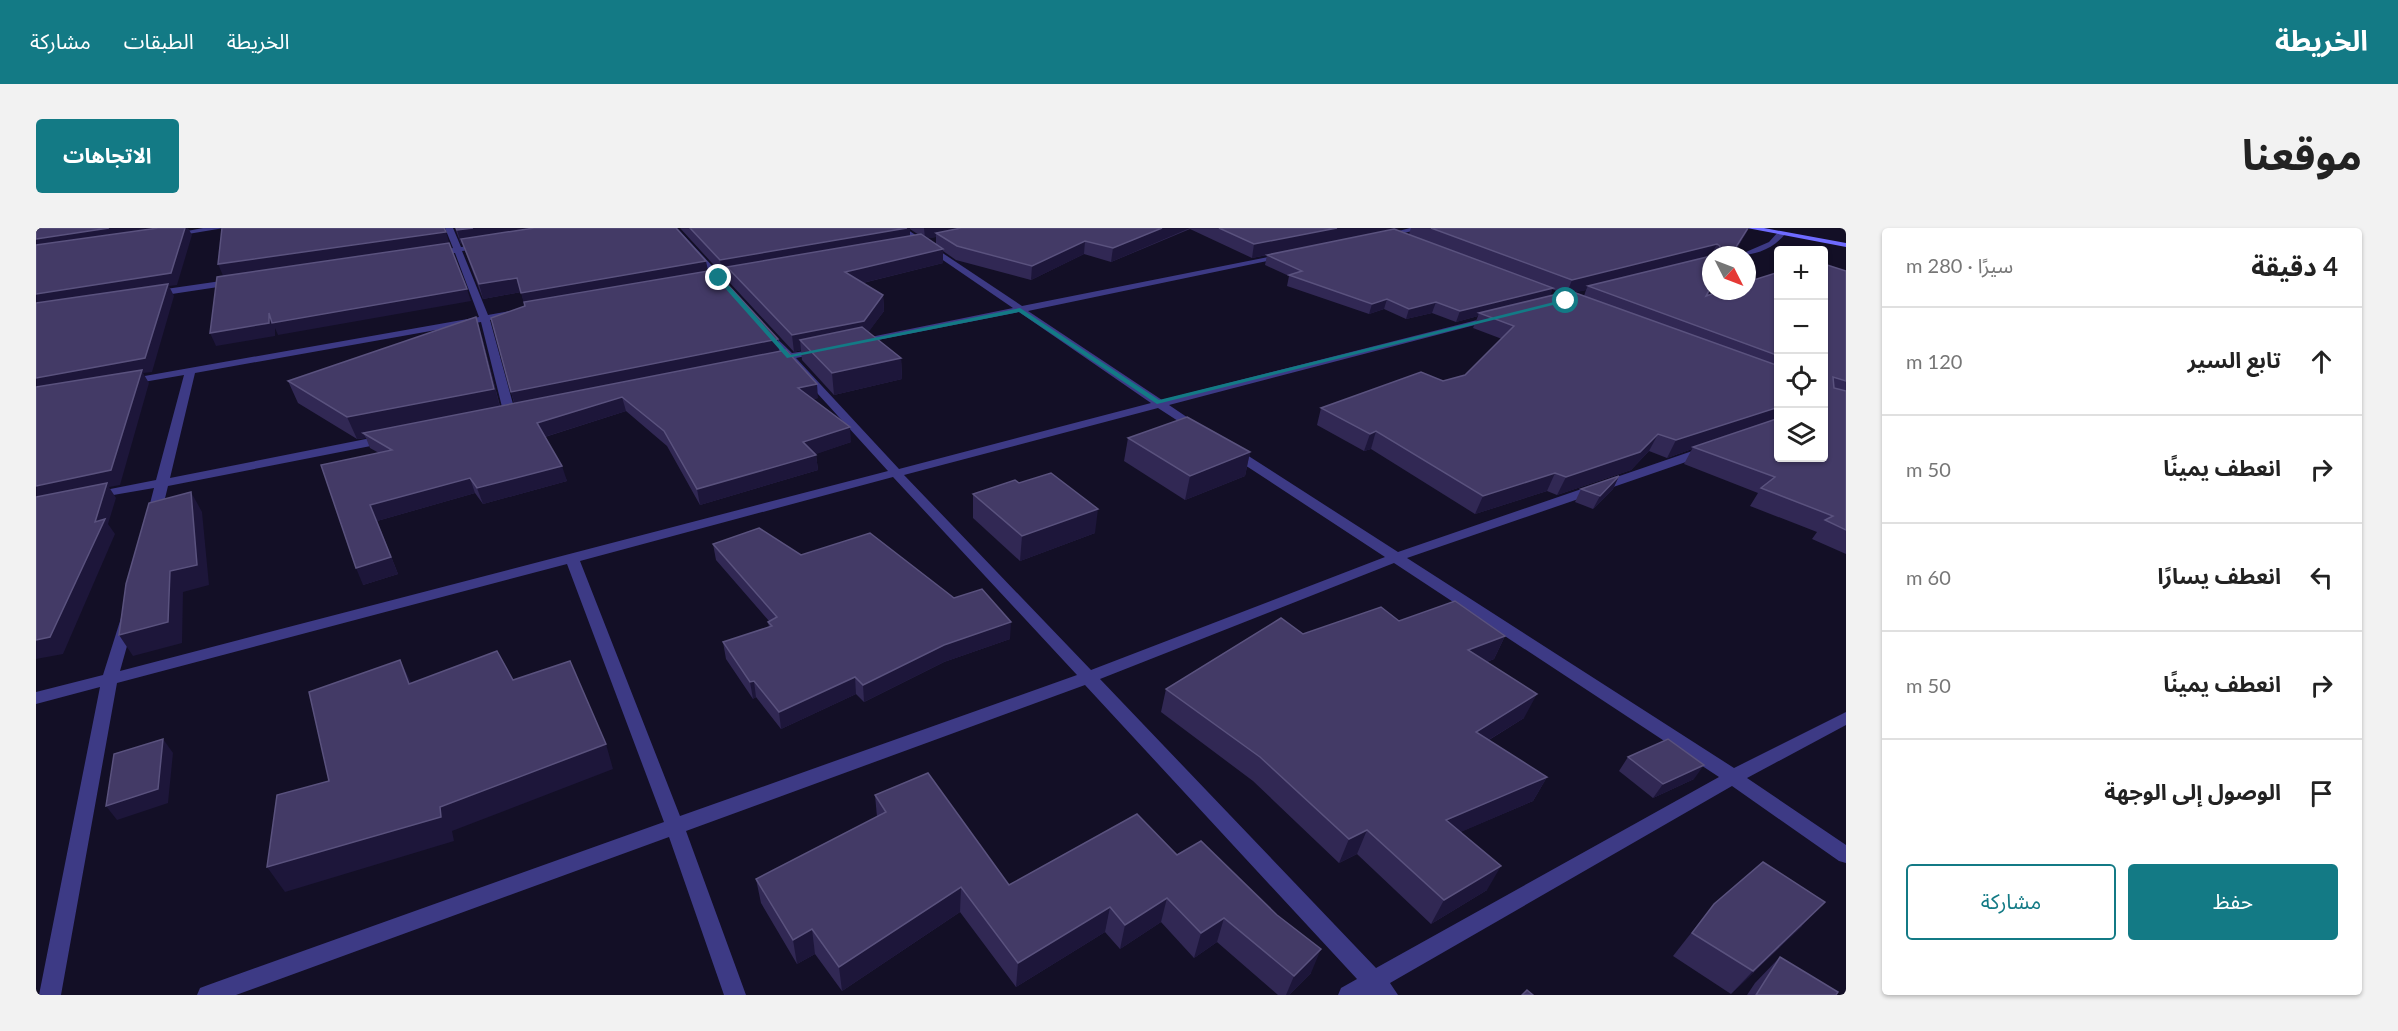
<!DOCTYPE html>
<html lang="ar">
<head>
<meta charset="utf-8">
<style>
	:root { --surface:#fff; --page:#f2f2f2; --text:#222; --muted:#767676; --line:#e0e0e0; --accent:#137a85 }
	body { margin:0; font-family:Lato,"Noto Sans Arabic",sans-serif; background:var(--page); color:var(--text); direction:rtl }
	.controls { position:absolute; right:18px; top:18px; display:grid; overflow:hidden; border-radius:6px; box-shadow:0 2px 4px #0004 }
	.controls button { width:54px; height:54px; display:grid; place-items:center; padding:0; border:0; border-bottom:2px solid var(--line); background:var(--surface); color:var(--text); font:30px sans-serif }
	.compass { position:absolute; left:1666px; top:18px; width:54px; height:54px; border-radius:50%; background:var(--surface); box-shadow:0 2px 4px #0004; rotate:132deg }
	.stop { position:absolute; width:18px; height:18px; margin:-14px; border:4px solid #137a85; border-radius:50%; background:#fff }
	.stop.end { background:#137a85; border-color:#fff; box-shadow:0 2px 6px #0008 }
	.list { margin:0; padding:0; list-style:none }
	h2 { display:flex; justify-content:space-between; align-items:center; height:78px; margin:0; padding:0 24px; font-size:26px }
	h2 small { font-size:20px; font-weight:400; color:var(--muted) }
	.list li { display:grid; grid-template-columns:39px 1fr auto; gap:18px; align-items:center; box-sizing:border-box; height:108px; padding:0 24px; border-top:2px solid var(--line) }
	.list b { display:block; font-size:22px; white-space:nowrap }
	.list em { font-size:20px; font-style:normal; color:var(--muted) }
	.actions { display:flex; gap:12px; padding:18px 24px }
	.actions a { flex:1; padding:14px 0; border:2px solid var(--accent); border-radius:6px; text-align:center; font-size:21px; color:var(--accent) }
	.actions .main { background:var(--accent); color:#fff }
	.icon { flex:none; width:33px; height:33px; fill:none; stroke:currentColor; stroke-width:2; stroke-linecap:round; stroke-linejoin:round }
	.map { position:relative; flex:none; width:1810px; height:767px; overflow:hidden; direction:ltr; border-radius:6px }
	header { display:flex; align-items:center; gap:36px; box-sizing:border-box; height:84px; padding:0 30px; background:var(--accent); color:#fff }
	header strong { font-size:28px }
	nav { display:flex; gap:33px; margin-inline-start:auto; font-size:21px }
	.intro { display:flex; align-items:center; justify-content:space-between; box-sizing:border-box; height:144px; padding:0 36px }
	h1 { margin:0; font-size:42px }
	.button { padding:15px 27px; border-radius:6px; background:var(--accent); color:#fff; font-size:21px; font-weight:700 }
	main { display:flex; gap:36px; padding:0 36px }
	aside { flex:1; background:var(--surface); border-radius:6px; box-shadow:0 2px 4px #0004 }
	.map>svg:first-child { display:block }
</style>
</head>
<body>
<header>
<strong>الخريطة</strong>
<nav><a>الخريطة</a><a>الطبقات</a><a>مشاركة</a></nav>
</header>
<div class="intro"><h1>موقعنا</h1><a class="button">الاتجاهات</a></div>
<main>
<aside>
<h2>4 دقيقة<small>سيرًا · 280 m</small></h2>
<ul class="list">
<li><svg class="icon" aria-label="ahead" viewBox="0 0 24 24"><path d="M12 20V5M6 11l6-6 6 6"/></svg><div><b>تابع السير</b></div><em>120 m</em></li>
<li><svg class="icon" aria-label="right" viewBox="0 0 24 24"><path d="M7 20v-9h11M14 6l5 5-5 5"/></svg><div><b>انعطف يمينًا</b></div><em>50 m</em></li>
<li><svg class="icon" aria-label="left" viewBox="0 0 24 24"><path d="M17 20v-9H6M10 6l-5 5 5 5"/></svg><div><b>انعطف يسارًا</b></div><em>60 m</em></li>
<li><svg class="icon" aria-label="right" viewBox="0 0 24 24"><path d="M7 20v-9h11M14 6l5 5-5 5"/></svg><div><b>انعطف يمينًا</b></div><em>50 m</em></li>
<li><svg class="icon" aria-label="arrive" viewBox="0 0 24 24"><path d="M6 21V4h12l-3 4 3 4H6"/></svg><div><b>الوصول إلى الوجهة</b></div></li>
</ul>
<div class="actions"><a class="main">حفظ</a><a>مشاركة</a></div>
</aside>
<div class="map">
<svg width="1810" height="767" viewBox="0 0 1810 767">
	<rect width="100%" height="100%" fill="#130f26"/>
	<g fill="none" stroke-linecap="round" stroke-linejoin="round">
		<g fill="#3d3a85" fill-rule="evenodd">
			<path d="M 167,0 L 188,0 L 134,9 L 130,7 Z"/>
			<path d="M 409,0 L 417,0 L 425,19 L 451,16 L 451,20 L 426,23 L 452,87 L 474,83 L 479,86 L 454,92 L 480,187 L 478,189 L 470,189 L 468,187 L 445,94 L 159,145 L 134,250 L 350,207 L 356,211 L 350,215 L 132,258 L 124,291 L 117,295 L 110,291 L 118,260 L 54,271 L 53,268 L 54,265 L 120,252 L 148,147 L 90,157 L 85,154 L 86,152 L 443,89 L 419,25 L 398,27 L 394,25 L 417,20 Z"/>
			<path d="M 633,0 L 641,0 L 693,56 L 693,60 L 687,60 Z"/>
			<path d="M 860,0 L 869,0 L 986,78 L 1253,25 L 1254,27 L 1250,29 L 992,83 L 1126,172 L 1457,88 L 1462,91 L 1133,177 L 1167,200 L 1167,204 L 1159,204 L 1122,180 L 868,247 L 1055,442 L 1349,329 L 1192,226 L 1192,220 L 1200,220 L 1362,324 L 1668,219 L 1676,219 L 1676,225 L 1371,330 L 1698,540 L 1810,484 L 1810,497 L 1711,550 L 1810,617 L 1810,635 L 1803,633 L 1696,558 L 1354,755 L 1362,767 L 1302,767 L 1305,760 L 1321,751 L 1049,457 L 650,603 L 710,767 L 688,767 L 633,609 L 200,767 L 161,767 L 164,760 L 172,757 L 628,594 L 531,336 L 81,455 L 25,767 L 3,767 L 64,459 L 0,476 L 0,464 L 67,447 L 85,390 L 95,390 L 98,393 L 84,443 L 852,243 L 751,132 L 731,134 L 731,130 L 746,127 L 725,103 L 730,100 L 756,125 L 789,120 L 789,124 L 760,130 L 863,241 L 1115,175 L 983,84 L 816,117 L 816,113 L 820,112 L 977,80 ZM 857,249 L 1041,447 L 644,588 L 544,333 ZM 1358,335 L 1683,549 L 1340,740 L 1064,451 Z"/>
			<path d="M 1374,0 L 1389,0 L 1347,10 L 1343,8 Z"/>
			<path d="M 1743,3 L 1750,5 C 1737,21 1720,27 1703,27 L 1733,14 Z"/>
			<path d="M 199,51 L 202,52 L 202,56 L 116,69 L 112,66 L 116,63 Z"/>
		</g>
		<path fill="#6f6bff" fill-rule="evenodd" d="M 1711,0 L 1728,0 L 1810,15 L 1810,19 Z"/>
	</g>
	<g fill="#312854" fill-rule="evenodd">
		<path d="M 419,0 L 640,0 L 672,44 L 743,123 L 782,170 L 777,171 L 815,214 L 779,226 L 780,227 L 782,242 L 664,277 L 631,218 L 590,183 L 509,209 L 531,253 L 447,276 L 439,265 L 341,293 L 362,346 L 327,357 L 343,225 L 334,220 L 330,210 L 321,211 L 262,175 L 252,153 L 446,109 L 464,178 L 478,175 L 475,164 L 489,78 L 485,64 L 447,71 L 426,15 L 425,16 Z"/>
		<path d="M 644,0 L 1363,0 L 1298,13 L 1373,6 L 1375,0 L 1713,0 L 1697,27 L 1675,27 L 1675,62 L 1672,67 L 1743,44 L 1743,230 L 1810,43 L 1810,326 L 1776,311 L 1781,304 L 1714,278 L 1722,265 L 1648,236 L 1656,221 L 1631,230 L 1613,223 L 1595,242 L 1521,267 L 1511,263 L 1439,286 L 1335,221 L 1328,223 L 1281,197 L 1285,180 L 1407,153 L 1429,147 L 1466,111 L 1437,100 L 1442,88 L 1420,94 L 1396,85 L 1370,91 L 1348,81 L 1333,86 L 1251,58 L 1253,48 L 1229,37 L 1231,27 L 1216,30 L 1154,1 L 1075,34 L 1048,26 L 995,52 L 920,32 L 907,23 L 907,35 L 827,55 L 847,67 L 848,83 L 832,104 L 865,130 L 866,151 L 798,167 L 766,132 L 765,122 L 758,124 L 693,54 L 692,44 L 686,46 ZM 874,1 L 883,7 L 874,8 ZM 900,9 L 900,16 L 891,10 ZM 1516,61 L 1525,65 L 1514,68 ZM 1550,62 L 1548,68 L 1539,64 Z"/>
		<path d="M 1092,210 L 1214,224 L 1209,248 L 1149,272 L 1088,233 Z"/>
		<path d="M 1583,248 L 1577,261 L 1557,281 L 1539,274 L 1545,261 Z"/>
		<path d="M 937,266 L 1059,305 L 984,333 L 937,290 Z"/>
		<path d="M 677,316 L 765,327 L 918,370 L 974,411 L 908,434 L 828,474 L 820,466 L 745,501 L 720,469 L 717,471 L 690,431 L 687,414 L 733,399 L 732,394 L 733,393 L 680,332 Z"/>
		<path d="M 1363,393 L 1469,408 L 1458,431 L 1451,434 L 1488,490 L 1453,512 L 1511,549 L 1497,573 L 1424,604 L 1451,662 L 1395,696 L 1321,626 L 1303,635 L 1217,553 L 1125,484 L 1130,461 L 1267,406 Z"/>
		<path d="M 1592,529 L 1658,551 L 1617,570 L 1583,543 Z"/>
		<path d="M 839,567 L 973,657 L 1141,627 L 1275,745 L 1253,767 L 1242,767 L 1181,714 L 1158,730 L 1125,694 L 1084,721 L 1069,704 L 980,759 L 924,684 L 806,763 L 779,726 L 761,736 L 725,675 L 720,651 L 841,589 Z"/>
		<path d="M 1678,676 L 1766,698 L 1695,766 L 1637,728 Z"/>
		<path d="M 1744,729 L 1800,767 L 1711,767 L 1719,755 Z"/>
	</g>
	<g fill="#1d163a">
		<path d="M 73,0 L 152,0 L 156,7 L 141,57 L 133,58 L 138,68 L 116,144 L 107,145 L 113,155 L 84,257 L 73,259 L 80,270 L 72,296 L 79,306 L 27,426 L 0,431 L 0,11 Z"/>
		<path d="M 437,0 L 534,0 L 425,16 L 421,2 Z"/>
		<path d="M 871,0 L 874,0 L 874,13 L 691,39 L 692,44 L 686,46 L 684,32 Z"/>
		<path d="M 888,0 L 951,0 L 900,5 L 900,9 L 889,11 Z"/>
		<path d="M 1126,0 L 1154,0 L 1075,34 L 1077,20 Z"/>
		<path d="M 1301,0 L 1363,0 L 1216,30 L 1218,16 Z"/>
		<path d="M 1712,0 L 1709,7 L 1697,27 L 1695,27 Z"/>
		<path d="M 410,4 L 414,17 L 188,50 L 182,36 Z"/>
		<path d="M 1049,13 L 1048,26 L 995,52 L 996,38 Z"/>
		<path d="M 1681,16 L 1675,27 L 1675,29 L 1552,58 L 1550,62 L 1530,67 L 1536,52 Z"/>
		<path d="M 907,21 L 907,35 L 810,59 L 809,44 Z"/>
		<path d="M 670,33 L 673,47 L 489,79 L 485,65 Z"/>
		<path d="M 481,50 L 485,64 L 447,71 L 443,56 Z"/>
		<path d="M 1517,60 L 1513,71 L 1443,85 L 1442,88 L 1420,94 L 1424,83 Z"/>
		<path d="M 431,61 L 435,73 L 242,107 L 239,100 L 239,108 L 180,118 L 174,105 L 233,85 Z"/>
		<path d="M 847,67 L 848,83 L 829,109 L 764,112 L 765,122 L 758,124 L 756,107 Z"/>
		<path d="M 1351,71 L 1348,81 L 1333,86 L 1336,76 Z"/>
		<path d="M 1400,74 L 1396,85 L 1370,91 L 1373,81 Z"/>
		<path d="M 440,89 L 446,109 L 465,183 L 327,205 L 330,210 L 321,211 L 311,189 Z"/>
		<path d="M 742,111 L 744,127 L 480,180 L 475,164 Z"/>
		<path d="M 865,130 L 866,151 L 798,167 L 796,145 Z"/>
		<path d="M 781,156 L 782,170 L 763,175 L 762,160 Z"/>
		<path d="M 586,169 L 590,183 L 505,210 L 501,195 Z"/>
		<path d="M 1743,179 L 1743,192 L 1657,219 L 1656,221 L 1631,230 L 1640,212 Z"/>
		<path d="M 814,199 L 815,214 L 769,230 L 767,214 Z"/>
		<path d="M 1340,203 L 1335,221 L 1328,223 L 1334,206 Z"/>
		<path d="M 1622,206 L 1613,223 L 1595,242 L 1521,267 L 1530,249 Z"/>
		<path d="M 1214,224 L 1209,248 L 1149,272 L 1154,248 Z"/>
		<path d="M 780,227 L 782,242 L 664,277 L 661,261 Z"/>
		<path d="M 526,238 L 531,253 L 447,276 L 441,260 Z"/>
		<path d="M 1519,245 L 1511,263 L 1439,286 L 1447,268 Z"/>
		<path d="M 1583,248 L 1577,261 L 1557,281 L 1564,268 Z"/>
		<path d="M 434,250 L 439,265 L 341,293 L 362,346 L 327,357 L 320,340 L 334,277 Z"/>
		<path d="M 155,264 L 166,284 L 173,357 L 147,364 L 146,415 L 97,428 L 83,407 L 134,343 Z"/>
		<path d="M 1062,281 L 1059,305 L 984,333 L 986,308 Z"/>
		<path d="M 975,394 L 974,411 L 908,434 L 828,474 L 827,457 L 908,417 Z"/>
		<path d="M 1469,408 L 1458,431 L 1422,445 L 1432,422 Z"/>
		<path d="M 364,432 L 376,456 L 373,456 Z"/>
		<path d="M 819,449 L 820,466 L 745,501 L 743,484 Z"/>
		<path d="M 718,453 L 720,469 L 717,471 L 714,454 Z"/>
		<path d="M 1501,466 L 1488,490 L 1428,527 L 1440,504 Z"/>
		<path d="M 127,511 L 137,525 L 132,575 L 81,592 L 70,578 Z"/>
		<path d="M 570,516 L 577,541 L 416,603 L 418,613 L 249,664 L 231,639 L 404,579 Z"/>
		<path d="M 1668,537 L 1658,551 L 1617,570 L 1627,556 Z"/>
		<path d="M 1511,549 L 1497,573 L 1397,616 L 1410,592 Z"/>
		<path d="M 1331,602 L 1321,626 L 1303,635 L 1313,611 Z"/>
		<path d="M 1465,638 L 1451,662 L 1395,696 L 1408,672 Z"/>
		<path d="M 925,659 L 924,684 L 806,763 L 803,739 Z"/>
		<path d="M 1131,670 L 1125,694 L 1084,721 L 1089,697 Z"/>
		<path d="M 1789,674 L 1766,698 L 1695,766 L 1717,743 Z"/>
		<path d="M 1074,679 L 1069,704 L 980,759 L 982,735 Z"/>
		<path d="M 1188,690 L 1181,714 L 1158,730 L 1165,705 Z"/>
		<path d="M 776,701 L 779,726 L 761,736 L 757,712 Z"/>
		<path d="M 1285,721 L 1275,745 L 1253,767 L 1250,767 L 1258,748 Z"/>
	</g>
	<g fill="#433a66" stroke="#5a527e" stroke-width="1.5">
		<path d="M 0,0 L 73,0 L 0,11 Z"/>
		<path d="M 122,0 L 149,0 L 135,45 L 0,66 L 0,17 Z"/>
		<path d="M 186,0 L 408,0 L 410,4 L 182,36 Z"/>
		<path d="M 420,0 L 437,0 L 421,2 Z"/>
		<path d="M 498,0 L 640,0 L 670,33 L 485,65 L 481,50 L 443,56 L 425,11 Z"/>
		<path d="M 654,0 L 871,0 L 684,32 Z"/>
		<path d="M 925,0 L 1126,0 L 1077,20 L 1049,13 L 996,38 L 921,18 L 900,5 Z"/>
		<path d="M 1183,0 L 1301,0 L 1218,16 Z"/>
		<path d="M 1395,0 L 1712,0 L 1695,27 L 1680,27 L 1682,26 L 1684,18 L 1681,16 L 1536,52 Z"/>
		<path d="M 1358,1 L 1517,60 L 1424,83 L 1400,74 L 1373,81 L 1351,71 L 1336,76 L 1253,47 L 1266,43 L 1231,27 Z"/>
		<path d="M 885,6 L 907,21 L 809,44 L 847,67 L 828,93 L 756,107 L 691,39 Z"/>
		<path d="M 413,15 L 431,61 L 236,95 L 233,85 L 233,95 L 174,105 L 181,49 Z"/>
		<path d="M 1675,28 L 1675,59 L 1670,68 L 1684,63 L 1711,63 L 1711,54 L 1743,44 L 1743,128 L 1552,58 Z"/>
		<path d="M 1788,36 L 1810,43 L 1810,153 L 1797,149 L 1798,160 L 1810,163 L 1810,302 L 1789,292 L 1797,288 L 1725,260 L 1739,249 L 1657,219 L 1743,190 L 1743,230 L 1788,230 Z"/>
		<path d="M 678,42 L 742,111 L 475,164 L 455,90 L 489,78 L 488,74 Z"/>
		<path d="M 132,56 L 109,130 L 0,150 L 0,75 Z"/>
		<path d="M 1534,63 L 1743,138 L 1743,179 L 1640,212 L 1622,206 L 1604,224 L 1530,249 L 1519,245 L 1447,268 L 1340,203 L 1334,206 L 1285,180 L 1385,144 L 1407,153 L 1429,147 L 1478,98 L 1443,85 Z"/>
		<path d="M 440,89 L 458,161 L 311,189 L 252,153 Z"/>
		<path d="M 826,99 L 865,130 L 796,145 L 764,112 Z"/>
		<path d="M 750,122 L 781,156 L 762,160 L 814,199 L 767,214 L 780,227 L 661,261 L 628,203 L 586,169 L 501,195 L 526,238 L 441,260 L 434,250 L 334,277 L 355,329 L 320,340 L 285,237 L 356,222 L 327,205 Z"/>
		<path d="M 106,142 L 75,242 L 0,258 L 0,159 Z"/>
		<path d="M 1151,189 L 1214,224 L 1154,248 L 1092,210 Z"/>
		<path d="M 1015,245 L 1062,281 L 986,308 L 937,266 L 979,252 L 983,255 Z"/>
		<path d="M 1583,248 L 1564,268 L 1545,261 Z"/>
		<path d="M 71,255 L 59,294 L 69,291 L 14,409 L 0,412 L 0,269 Z"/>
		<path d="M 155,264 L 161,337 L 134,343 L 132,394 L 83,407 L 90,356 L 113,275 Z"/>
		<path d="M 723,300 L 765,327 L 834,305 L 918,370 L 946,361 L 975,394 L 908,417 L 827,457 L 819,449 L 743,484 L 718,453 L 714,454 L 687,414 L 736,398 L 732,394 L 741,389 L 677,316 Z"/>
		<path d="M 1419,373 L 1469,408 L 1432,422 L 1501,466 L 1440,504 L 1511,549 L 1410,592 L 1465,638 L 1408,672 L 1331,602 L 1313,611 L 1224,529 L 1130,461 L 1245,390 L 1267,406 L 1345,379 L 1363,393 Z"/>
		<path d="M 461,423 L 477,452 L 534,433 L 570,516 L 404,579 L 405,589 L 231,639 L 241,567 L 293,553 L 273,464 L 364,432 L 373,456 Z"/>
		<path d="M 127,511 L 122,561 L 70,578 L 78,526 Z"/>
		<path d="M 1632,511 L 1668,537 L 1627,556 L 1592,529 Z"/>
		<path d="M 892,545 L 973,657 L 1101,586 L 1141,627 L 1165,613 L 1241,687 L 1285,721 L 1258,748 L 1188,690 L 1165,705 L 1131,670 L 1089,697 L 1074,679 L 982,735 L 925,659 L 803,739 L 776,701 L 757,712 L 720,651 L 850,584 L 839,567 Z"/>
		<path d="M 1727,634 L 1789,674 L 1717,743 L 1656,705 L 1678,676 Z"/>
		<path d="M 1744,729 L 1802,764 L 1800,767 L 1720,767 Z"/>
		<path d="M 1491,762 L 1497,767 L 1486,767 Z"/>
	</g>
	<path fill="#137a85" d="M 685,49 L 754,127 L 984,80 L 1123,172 L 1530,71 L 1533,73 L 1121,176 L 983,84 L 751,130 L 680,50 Z"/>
</svg>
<div class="controls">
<button>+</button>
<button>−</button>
<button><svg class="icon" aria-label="locate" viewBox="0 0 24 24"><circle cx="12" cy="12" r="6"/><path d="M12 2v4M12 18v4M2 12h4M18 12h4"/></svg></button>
<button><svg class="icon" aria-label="layers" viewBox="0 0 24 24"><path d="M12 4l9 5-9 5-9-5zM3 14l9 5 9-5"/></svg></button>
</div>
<svg class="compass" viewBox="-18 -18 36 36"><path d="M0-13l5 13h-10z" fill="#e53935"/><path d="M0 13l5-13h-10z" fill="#767676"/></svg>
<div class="stop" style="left:1530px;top:73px"></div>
<div class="stop end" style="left:683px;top:50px"></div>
</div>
</main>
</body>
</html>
